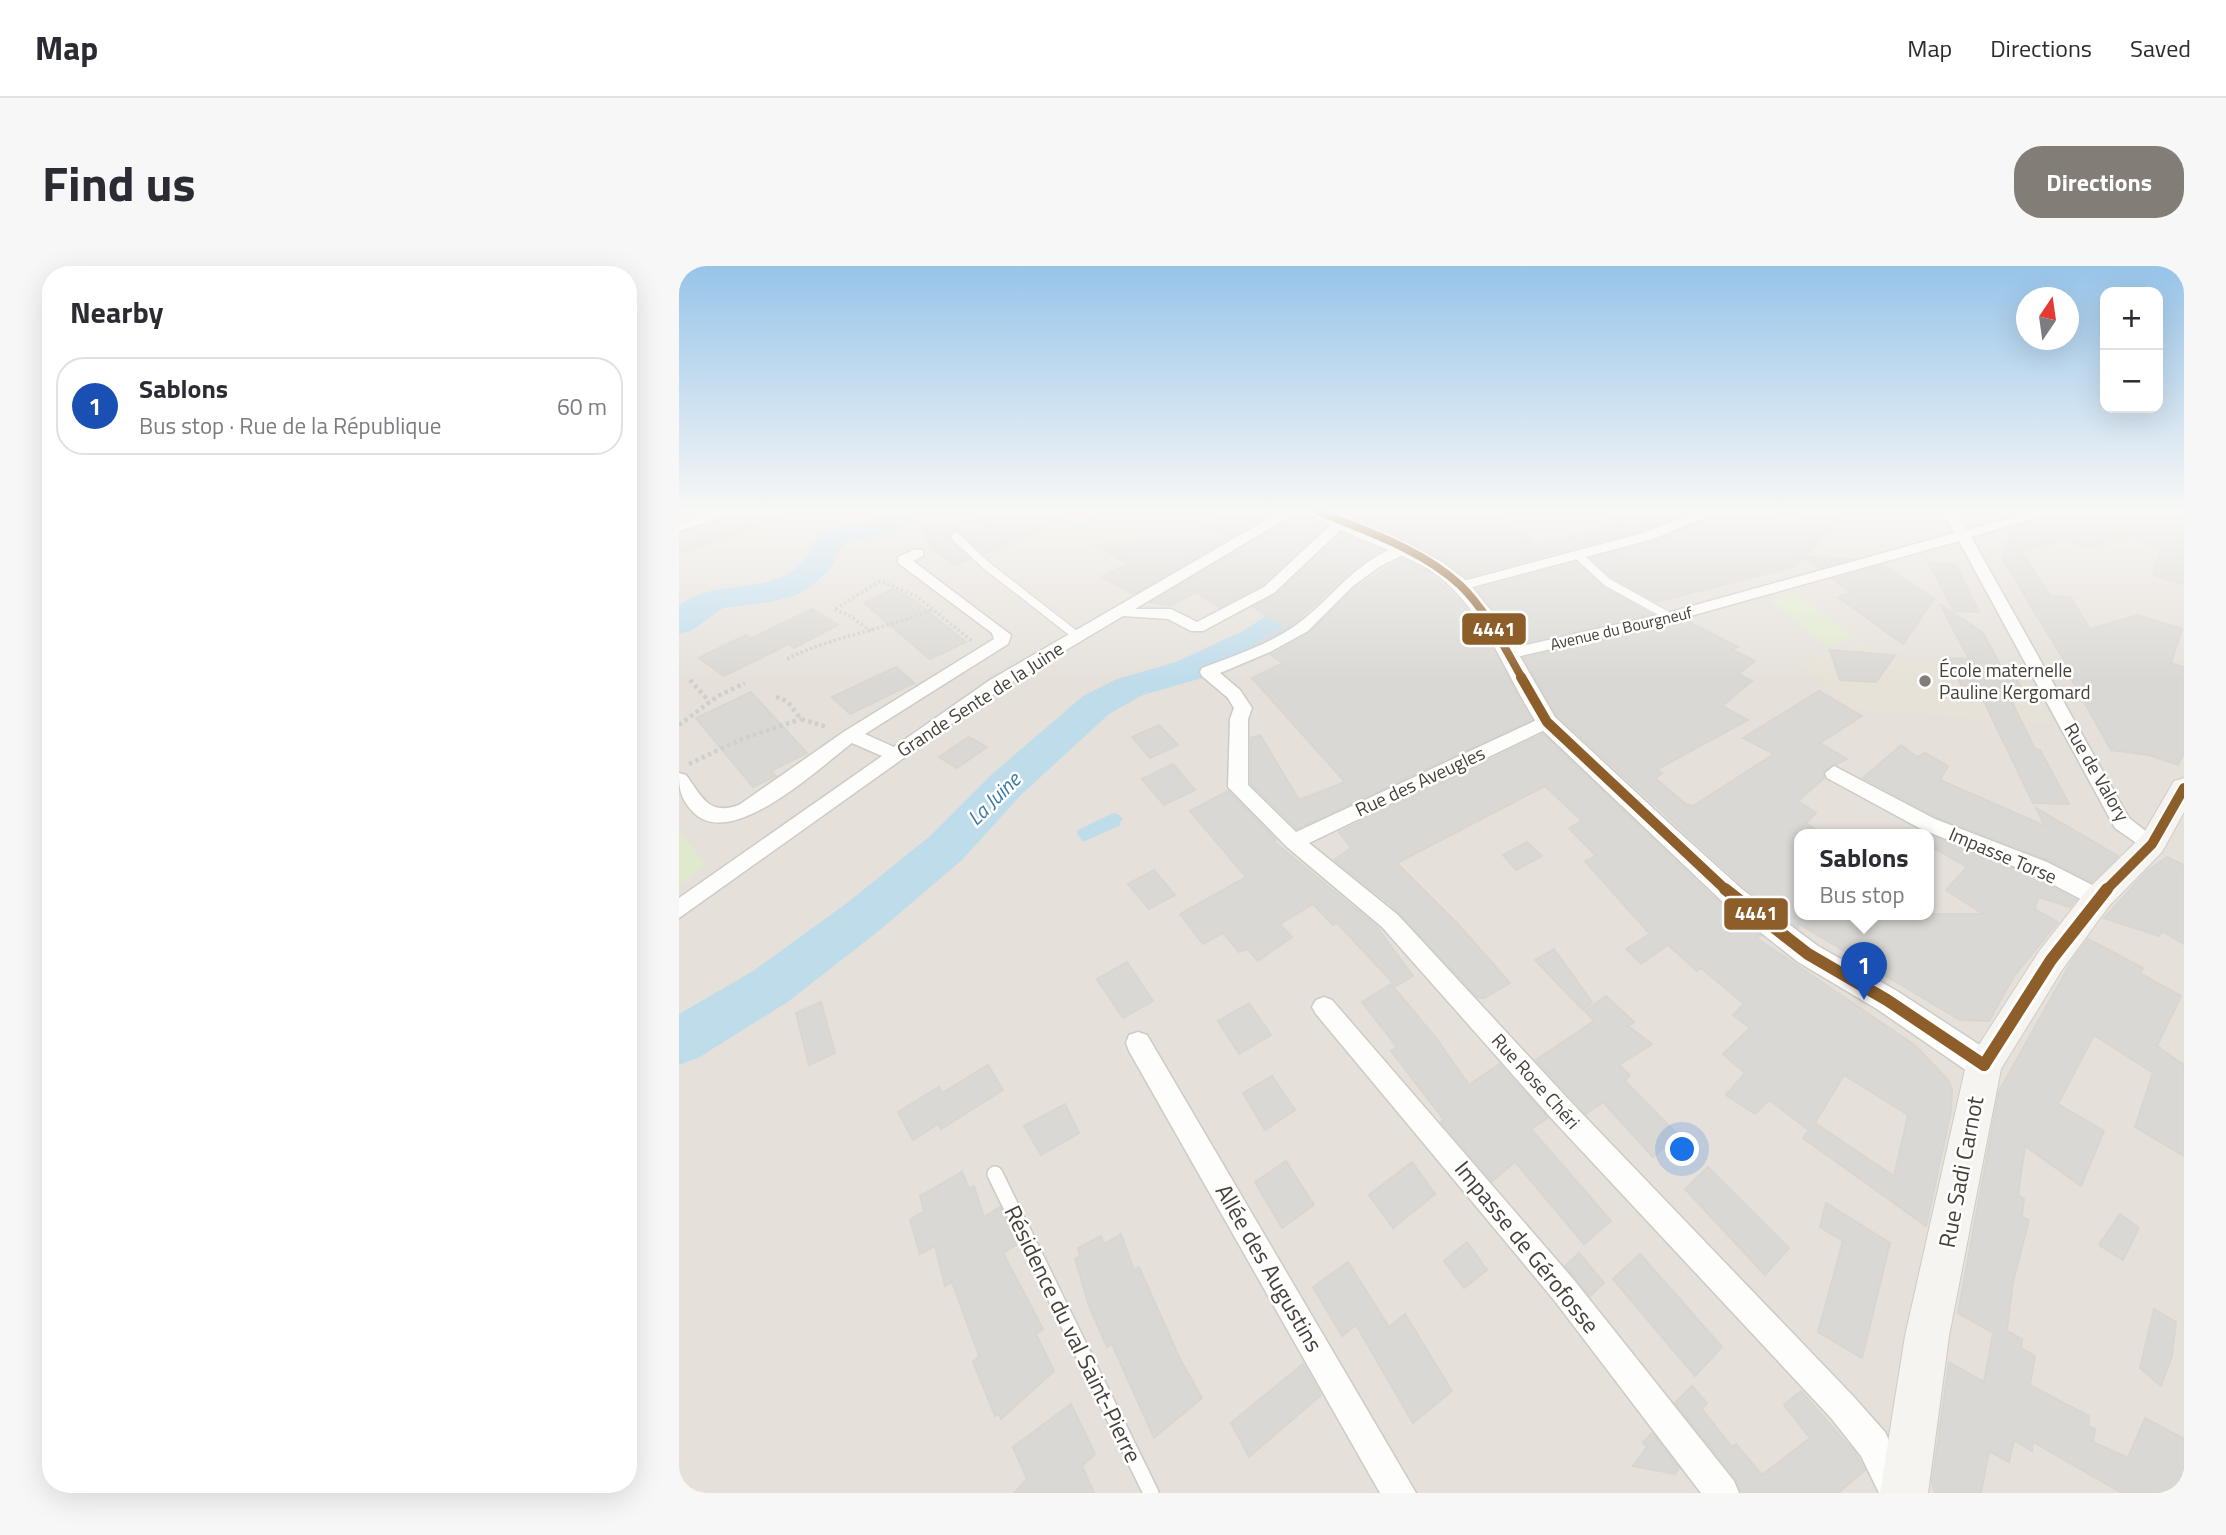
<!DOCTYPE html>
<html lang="en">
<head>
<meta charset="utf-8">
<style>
	:root { --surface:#fff; --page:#f7f7f7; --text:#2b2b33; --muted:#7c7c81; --line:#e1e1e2; --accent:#827d77 }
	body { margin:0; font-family:"Titillium Web",sans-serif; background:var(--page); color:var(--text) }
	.controls { position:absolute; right:21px; top:21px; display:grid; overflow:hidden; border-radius:14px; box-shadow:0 7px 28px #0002 }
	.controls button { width:63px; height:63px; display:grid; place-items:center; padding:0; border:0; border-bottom:2px solid var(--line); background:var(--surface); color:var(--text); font:35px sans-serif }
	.compass { position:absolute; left:1337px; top:21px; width:63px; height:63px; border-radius:50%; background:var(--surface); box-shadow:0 7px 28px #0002; rotate:13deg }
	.you { position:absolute; left:1004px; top:884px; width:24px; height:24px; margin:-18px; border:5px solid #fff; border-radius:50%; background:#1a73e8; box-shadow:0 0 0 10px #1a73e833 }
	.badge { display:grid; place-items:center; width:46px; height:46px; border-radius:50%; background:var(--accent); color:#fff; font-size:23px; font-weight:700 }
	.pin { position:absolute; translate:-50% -58px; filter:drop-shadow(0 2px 4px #0008) }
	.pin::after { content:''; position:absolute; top:37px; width:24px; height:21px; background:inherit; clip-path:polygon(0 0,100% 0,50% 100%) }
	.popup { position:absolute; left:1115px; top:563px; width:140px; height:91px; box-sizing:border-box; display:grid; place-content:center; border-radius:14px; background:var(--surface); filter:drop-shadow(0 2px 5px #0005); font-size:23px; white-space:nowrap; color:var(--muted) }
	.popup b { font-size:26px; color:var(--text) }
	.popup::after { content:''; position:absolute; left:50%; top:100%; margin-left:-14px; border:14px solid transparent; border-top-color:var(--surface) }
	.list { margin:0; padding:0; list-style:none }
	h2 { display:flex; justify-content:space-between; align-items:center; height:91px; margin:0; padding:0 28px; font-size:30px }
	h2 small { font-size:23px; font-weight:400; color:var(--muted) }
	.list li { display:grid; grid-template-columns:46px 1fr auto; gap:21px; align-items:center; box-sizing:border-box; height:98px; margin:0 14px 14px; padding:0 14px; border:2px solid var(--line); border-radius:28px }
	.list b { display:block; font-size:26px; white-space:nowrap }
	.list p { margin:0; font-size:23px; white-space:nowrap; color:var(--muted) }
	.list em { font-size:23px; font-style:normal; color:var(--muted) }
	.map { position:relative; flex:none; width:1505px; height:1227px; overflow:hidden; border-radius:28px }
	header { display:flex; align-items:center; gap:42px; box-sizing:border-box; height:98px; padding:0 35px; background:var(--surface); border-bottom:2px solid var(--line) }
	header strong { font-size:33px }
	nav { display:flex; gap:38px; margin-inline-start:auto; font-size:24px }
	.intro { display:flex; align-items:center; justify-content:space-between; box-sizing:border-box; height:168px; padding:0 42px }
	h1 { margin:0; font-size:49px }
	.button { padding:18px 32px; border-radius:28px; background:var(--accent); color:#fff; font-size:24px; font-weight:700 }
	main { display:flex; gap:42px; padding:0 42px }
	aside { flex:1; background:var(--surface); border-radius:28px; box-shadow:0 7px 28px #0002 }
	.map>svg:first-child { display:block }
</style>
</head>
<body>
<header>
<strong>Map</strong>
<nav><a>Map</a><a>Directions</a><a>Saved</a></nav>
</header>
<div class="intro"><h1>Find us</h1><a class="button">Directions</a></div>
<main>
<aside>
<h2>Nearby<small></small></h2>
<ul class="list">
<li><span class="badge" style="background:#1a4fb4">1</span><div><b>Sablons</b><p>Bus stop · Rue de la République</p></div><em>60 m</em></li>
</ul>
</aside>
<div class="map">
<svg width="1505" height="1227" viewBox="0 0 1505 1227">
	<rect width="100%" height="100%" fill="#f1efeb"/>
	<path fill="#e5e0da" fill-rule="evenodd" d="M 0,243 L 1505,243 L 1505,1227 L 0,1227 ZM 1120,568 L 1250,568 L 1250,648 L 1120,648 Z"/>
	<path fill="#e7e2d7" d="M 1184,376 L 1207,393 L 1342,402 L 1373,458 L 1175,443 L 1120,397 Z"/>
	<g fill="#dfe9cd">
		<path d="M 1118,328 L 1175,371 L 1147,380 L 1092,335 Z"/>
		<path d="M 0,564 L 28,599 L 0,619 Z"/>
	</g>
	<path fill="#bfdceb" d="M 434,547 L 439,548 L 444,554 L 440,556 L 442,559 L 404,576 L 397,565 Z"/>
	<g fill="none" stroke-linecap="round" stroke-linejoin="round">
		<path stroke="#bfdceb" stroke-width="5" d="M 387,254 L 397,261 L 408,258 L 427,243"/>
		<g fill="#bfdceb" fill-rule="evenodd">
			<path d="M 209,243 L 244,243 L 212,267 L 165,278 L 150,304 L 132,321 L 118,329 L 91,336 L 44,342 L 12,365 L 0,368 L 0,340 C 33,312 81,329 114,304 C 129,293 132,278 142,265 L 192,254 Z"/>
			<path d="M 674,243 L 707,243 L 656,299 L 645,301 L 634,299 L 629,292 L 634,285 Z"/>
			<path d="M 636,300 L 647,303 L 652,310 L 618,359 L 590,378 L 523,412 L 464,429 L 430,448 L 342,529 L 283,594 L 202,663 L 110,735 L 19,792 L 0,799 L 0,748 L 74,705 L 168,637 L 251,570 L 312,509 L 404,430 L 438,413 L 497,396 L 566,364 L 594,345 L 625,303 Z"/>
		</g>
	</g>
	<g fill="#dad8d4" stroke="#d9d6d1" stroke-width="2" fill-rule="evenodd">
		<path d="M 70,243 L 114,243 L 115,248 L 0,287 L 0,267 Z"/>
		<path d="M 282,243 L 367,243 L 385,255 L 304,288 L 281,266 L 274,265 L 271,274 L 291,293 L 276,299 L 252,282 L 242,258 L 316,268 Z"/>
		<path d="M 558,243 L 601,243 L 551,272 L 527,259 Z"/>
		<path d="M 654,243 L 816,243 L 838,266 L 843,264 L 855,280 L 939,259 L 915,243 L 1020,243 L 963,264 L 787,311 L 765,294 L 732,277 Z"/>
		<path d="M 1048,243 L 1070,243 L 1117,264 L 1131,243 L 1169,243 L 1125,291 L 1173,293 L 1139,302 L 1124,291 L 1116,300 L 978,336 L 932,311 L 912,292 L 975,276 Z"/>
		<path d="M 1302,243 L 1353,243 L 1319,253 Z"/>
		<path d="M 1388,243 L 1505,243 L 1505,318 L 1474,309 L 1481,283 L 1452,269 L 1410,282 L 1386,273 L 1342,286 L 1371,330 L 1391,331 L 1411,363 L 1459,349 L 1503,363 L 1492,397 L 1505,401 L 1505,487 L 1499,499 L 1470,489 L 1432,484 L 1393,414 L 1397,414 L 1323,292 L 1334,261 Z"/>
		<path d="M 624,245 L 647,260 L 583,319 L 541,341 L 516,326 L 492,340 L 472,336 Z"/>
		<path d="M 662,267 L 704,284 L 678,301 L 615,357 L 576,378 L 605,361 L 575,341 L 597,329 Z"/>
		<path d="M 549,273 L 455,328 L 423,311 L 449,298 L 417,279 Z"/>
		<path d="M 723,293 L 750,306 L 784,338 L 811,378 L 852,454 L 618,563 L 572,518 L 572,472 L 581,469 L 620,534 L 666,516 L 573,412 L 604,397 L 592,389 L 630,367 L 676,322 Z"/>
		<path d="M 897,296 L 925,322 L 972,348 L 837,378 L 823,354 L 798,323 Z"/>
		<path d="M 1250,297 L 1276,298 L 1300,346 L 1275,345 Z"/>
		<path d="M 1204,299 L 1255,333 L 1224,378 L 1159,331 L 1172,327 L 1154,313 Z"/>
		<path d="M 213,323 L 235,334 L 287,376 L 251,393 L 185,337 Z"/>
		<path d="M 1261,338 L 1304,367 L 1326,408 L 1335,409 L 1349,433 L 1331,432 L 1356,483 L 1361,484 L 1390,538 L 1354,537 L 1299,423 L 1283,422 L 1271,392 L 1290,393 Z"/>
		<path d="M 133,343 L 159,359 L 115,382 L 110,378 L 45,410 L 20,392 L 67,369 L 72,373 Z"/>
		<path d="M 1006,354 L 1059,381 L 1052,383 L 1076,395 L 1059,408 L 1073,415 L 1043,440 L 1069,454 L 977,504 L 984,507 L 976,512 L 1008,539 L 1014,540 L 1095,488 L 1064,472 L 1140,425 L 1183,450 L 1141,477 L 1168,493 L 1144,505 L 1145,512 L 1119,535 L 1137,547 L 1127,557 L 1143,568 L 1120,568 L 1120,648 L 1304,648 L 1267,624 L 1288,601 L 1250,579 L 1250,569 L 1353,610 L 1397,634 L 1391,641 L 1360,631 L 1355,643 L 1379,656 L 1335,710 L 1310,755 L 1281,754 L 1120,658 L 1119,662 L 1066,622 L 878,449 L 845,392 Z"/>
		<path d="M 1151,384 L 1216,389 L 1197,416 L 1161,414 Z"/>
		<path d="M 217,401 L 235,417 L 171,448 L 153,431 Z"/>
		<path d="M 72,426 L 128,487 L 92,505 L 97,510 L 74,521 L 17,452 Z"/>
		<path d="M 480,459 L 499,479 L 471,492 L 453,471 Z"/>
		<path d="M 864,468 L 1044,640 L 1082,670 L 1076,671 L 1237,780 L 1269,814 L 1273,823 L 1272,845 L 1247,960 L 1124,872 L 1130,864 L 1090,834 L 1076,848 L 1047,829 L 1066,807 L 1044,788 L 1071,762 L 1054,749 L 1065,738 L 1022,702 L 1018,705 L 989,679 L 962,698 L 947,683 L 971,668 L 906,595 L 917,590 L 890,562 L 903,555 L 866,520 L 718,597 L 779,658 L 831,717 L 805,732 L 799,732 L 712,639 L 655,594 L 672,582 L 660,566 ZM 1165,809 L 1229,849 L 1215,910 L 1136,857 Z"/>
		<path d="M 290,471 L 308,481 L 278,502 L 260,491 Z"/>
		<path d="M 1222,479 L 1238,491 L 1246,487 L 1269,500 L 1261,514 L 1366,560 L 1357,542 L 1439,590 L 1413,616 L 1369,594 L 1257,551 L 1184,512 Z"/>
		<path d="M 494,498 L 516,524 L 485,539 L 463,513 Z"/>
		<path d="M 549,525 L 597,574 L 594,575 L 696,659 L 734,710 L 717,720 L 658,657 L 654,659 L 634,638 L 601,658 L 613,671 L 579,695 L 568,683 L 560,686 L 544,667 L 524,678 L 501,648 L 567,611 L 511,545 Z"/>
		<path d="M 848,576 L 863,590 L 837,604 L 824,589 Z"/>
		<path d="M 1488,591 L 1505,599 L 1505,678 L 1483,665 L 1480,670 L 1425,652 L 1467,606 Z"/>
		<path d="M 475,604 L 496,629 L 470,643 L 449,618 Z"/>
		<path d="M 1409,673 L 1464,702 L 1461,707 L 1502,730 L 1478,780 L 1505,799 L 1505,890 L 1456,861 L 1474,807 L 1415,769 L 1379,838 L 1425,865 L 1402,920 L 1346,880 L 1339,929 L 1345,933 L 1343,951 L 1350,954 L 1334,1016 L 1328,1065 L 1343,1073 L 1342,1082 L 1356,1090 L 1351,1119 L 1410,1150 L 1409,1160 L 1416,1163 L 1414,1176 L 1449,1192 L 1466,1152 L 1505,1173 L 1505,1227 L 1443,1227 L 1354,1176 L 1353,1185 L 1335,1174 L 1330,1196 L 1310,1185 L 1302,1227 L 1256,1227 L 1253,1216 L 1270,1096 L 1305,1116 L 1314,1067 L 1279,1047 L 1320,825 L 1394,693 Z"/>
		<path d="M 875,683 L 913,736 L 904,744 L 856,694 Z"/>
		<path d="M 448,696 L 474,735 L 444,752 L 418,713 Z"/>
		<path d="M 712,718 L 757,772 L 790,819 L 820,798 L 869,852 L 852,863 L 932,955 L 905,978 L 836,896 L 813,915 L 762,856 L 765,854 L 712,785 L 718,781 L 683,736 Z"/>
		<path d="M 927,730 L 955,756 L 949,760 L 973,778 L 940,799 L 951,809 L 946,815 L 999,869 L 974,891 L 924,836 L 907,848 L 857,794 L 915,755 L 906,745 Z"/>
		<path d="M 142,736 L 156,787 L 130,799 L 117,747 Z"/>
		<path d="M 570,737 L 592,769 L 560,788 L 539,755 Z"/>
		<path d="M 309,799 L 324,824 L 262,863 L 259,858 L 234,874 L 219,846 L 260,821 L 263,827 Z"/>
		<path d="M 593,810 L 616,844 L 586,864 L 564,827 Z"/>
		<path d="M 386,838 L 400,867 L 362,889 L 345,860 Z"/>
		<path d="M 607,895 L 635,939 L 603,962 L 576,916 Z"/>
		<path d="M 733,896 L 756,928 L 714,962 L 690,929 Z"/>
		<path d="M 1029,901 L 1110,982 L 1086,1009 L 1006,923 Z"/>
		<path d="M 283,906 L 290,923 L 295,920 L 305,951 L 321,941 L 330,960 L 337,979 L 324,987 L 364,1063 L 357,1068 L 375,1105 L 322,1153 L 320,1148 L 316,1150 L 294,1096 L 300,1090 L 273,1016 L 266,1020 L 256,980 L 241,988 L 231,954 L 245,945 L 241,930 Z"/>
		<path d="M 1147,937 L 1211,977 L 1183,1092 L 1139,1066 L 1164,975 L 1141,961 Z"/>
		<path d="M 1441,948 L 1460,962 L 1444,994 L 1420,979 Z"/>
		<path d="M 442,968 L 455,1004 L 460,1001 L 501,1093 L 523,1132 L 475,1172 L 433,1078 L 428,1081 L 410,1040 L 396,993 L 401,990 L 399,982 L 422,970 L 425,978 Z"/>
		<path d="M 788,976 L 808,1004 L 785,1022 L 765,995 Z"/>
		<path d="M 900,987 L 925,1017 L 911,1030 L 886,1000 Z"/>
		<path d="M 961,988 L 1043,1081 L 1016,1110 L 934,1013 Z"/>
		<path d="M 669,996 L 710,1061 L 726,1048 L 773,1125 L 734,1157 L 677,1059 L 663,1070 L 634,1021 Z"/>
		<path d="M 1475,1043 L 1497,1056 L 1493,1090 L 1482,1120 L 1461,1102 Z"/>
		<path d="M 624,1098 L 642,1129 L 570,1191 L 552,1157 Z"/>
		<path d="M 1013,1120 L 1028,1137 L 1023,1143 L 1053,1181 L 1057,1178 L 1083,1209 L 1131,1172 L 1105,1139 L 1122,1125 L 1176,1187 L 1186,1204 L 1159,1227 L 1062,1227 L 1057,1213 L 996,1137 Z"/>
		<path d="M 392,1138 L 416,1188 L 403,1200 L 415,1227 L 335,1227 L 348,1213 L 334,1181 Z"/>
		<path d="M 973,1167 L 1000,1202 L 996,1208 L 954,1200 L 968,1181 L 964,1176 Z"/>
	</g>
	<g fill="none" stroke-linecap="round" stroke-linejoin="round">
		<defs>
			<g id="service-far1">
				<path d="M 277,271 L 308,300 L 398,370"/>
				<path d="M 899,289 L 928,316 L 991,351"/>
			</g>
			<path id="service" d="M 316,908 L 472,1227"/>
			<g id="minor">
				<path d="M 46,243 L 67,243 L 0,265 L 0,257 Z"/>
				<path d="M 606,243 L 623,243 L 456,343 L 492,343 L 518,356 L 585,321 L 658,253 L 670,256 L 595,327 L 524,365 L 512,365 L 489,353 L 444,350 L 323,422 L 0,652 L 0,632 L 203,490 L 173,477 C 141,501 52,586 14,546 C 2,533 0,524 0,507 L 7,509 C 23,531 30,550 60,539 L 166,465 L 315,373 L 313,367 L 219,297 L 219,291 L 234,284 L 244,284 L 244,290 L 234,295 L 332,369 L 329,378 L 186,468 L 215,481 L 311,414 Z"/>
				<path d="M 1027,243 L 1046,243 L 974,273 L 782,324 L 775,320 L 777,317 L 964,267 Z"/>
				<path d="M 1262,243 L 1276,243 L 1288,264 L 1363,243 L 1385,243 L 1292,271 L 1450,552 L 1483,578 L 1480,583 L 1466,583 L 1436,562 L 1280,275 L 997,354 L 829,393 L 821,388 L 829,383 L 988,347 L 1276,267 Z"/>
				<path d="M 725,279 L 732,283 L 730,286 L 700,301 L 674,320 L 629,365 L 591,386 L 541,407 L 561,424 L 573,442 L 569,453 L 569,519 L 617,566 L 862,452 L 874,452 L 877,456 L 874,460 L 630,577 L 719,649 L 891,835 L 1174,1130 L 1206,1166 L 1234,1227 L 1200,1227 L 1182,1190 L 1152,1152 L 873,853 L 703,661 L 608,581 L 549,521 L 551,453 L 555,442 L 549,432 L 523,410 L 521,406 L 523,402 C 554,390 589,379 617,359 C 654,333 678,291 725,279 Z"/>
				<path d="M 1155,500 L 1256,553 L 1368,596 L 1427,626 L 1430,632 L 1427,638 L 1419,640 L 1411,638 L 1354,608 L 1242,563 L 1148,512 L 1146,507 Z"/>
				<path d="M 645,731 L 653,734 L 895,1014 L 1055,1215 L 1060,1227 L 1022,1227 L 875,1034 L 637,748 L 633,741 L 637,734 Z"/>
				<path d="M 459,766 L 468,769 L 737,1227 L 701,1227 L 450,785 L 447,777 L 450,769 Z"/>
			</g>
			<path id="tertiary" d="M 626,243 L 648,243 L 731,279 L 763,296 L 789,316 L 821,356 L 876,451 L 991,558 L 1064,624 L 1139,680 L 1218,725 L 1316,789 L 1321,799 L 1316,809 L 1305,813 L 1294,809 L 1198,743 L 1119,696 L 1046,638 L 860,461 C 826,409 805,340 751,304 C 725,287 639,259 626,243 Z"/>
			<path id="secondary" d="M 1505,512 L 1505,546 L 1483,586 L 1430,640 L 1383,704 L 1322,803 L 1270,1070 L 1249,1227 L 1201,1227 L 1226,1070 L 1287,799 L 1361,684 L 1408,624 L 1463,570 L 1495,515 Z"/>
		</defs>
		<use href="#service-far1" stroke="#cdcbc7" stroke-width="10"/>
		<use href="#service" stroke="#cdcbc7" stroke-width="18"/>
		<use href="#minor" stroke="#cdcbc7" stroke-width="3"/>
		<use href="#tertiary" stroke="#cdcbc7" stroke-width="3"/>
		<use href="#secondary" stroke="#d0ccc3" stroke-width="2"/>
		<g stroke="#d1cfcb" stroke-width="3.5" stroke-dasharray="2.5 2.5" stroke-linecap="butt">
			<path d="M 192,365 L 168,348 L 155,344 L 201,315 L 237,330 L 293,375"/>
			<path d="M 108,393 C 154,370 205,364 252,344"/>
		</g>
		<g stroke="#d1cfcb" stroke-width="4.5" stroke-dasharray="3.5 3.5" stroke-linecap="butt">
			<path d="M 11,414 L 30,435"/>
			<path d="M 97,431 L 108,435 L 122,453 L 148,461"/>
			<path d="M 0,459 L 39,430 L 66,417"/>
			<path d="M 10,498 L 63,473 L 122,453"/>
		</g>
		<use href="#service-far1" stroke="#fdfdfc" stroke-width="8"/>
		<use href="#service" stroke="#fdfdfc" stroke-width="15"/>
		<use href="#minor" fill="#fdfdfc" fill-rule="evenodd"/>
		<use href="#tertiary" fill="#fdfdfc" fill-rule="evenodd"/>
		<use href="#secondary" fill="#f6f4f0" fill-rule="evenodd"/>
		<defs>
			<path id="bus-1-far2" d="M 634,243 C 683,264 741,282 781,319 C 808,345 825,381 843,412"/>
			<g id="bus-1-far1">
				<path d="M 842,411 L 868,456 L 1048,625"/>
				<path d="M 1426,625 L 1473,578 L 1505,522"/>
			</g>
			<g id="bus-1">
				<path d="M 1046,623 L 1129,688 L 1208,734 L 1305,799"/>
				<path d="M 1305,799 L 1372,694 L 1428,623"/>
			</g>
		</defs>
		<use href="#bus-1-far2" stroke="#fff" stroke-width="11"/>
		<use href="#bus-1-far1" stroke="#fff" stroke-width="14"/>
		<use href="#bus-1" stroke="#fff" stroke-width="18"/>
		<use href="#bus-1-far2" stroke="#8d5e2a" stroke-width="8"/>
		<use href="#bus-1-far1" stroke="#8d5e2a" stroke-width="10"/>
		<use href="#bus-1" stroke="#8d5e2a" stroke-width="12"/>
	</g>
	<linearGradient id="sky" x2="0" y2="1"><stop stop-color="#97c4e9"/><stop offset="0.59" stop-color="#f9f8f6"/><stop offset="1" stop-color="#f9f8f6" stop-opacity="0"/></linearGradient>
	<rect width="1505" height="415" fill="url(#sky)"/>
	<circle fill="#827d77" stroke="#fff" stroke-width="2.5" cx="1246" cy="415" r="7"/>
	<g text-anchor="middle" stroke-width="5" stroke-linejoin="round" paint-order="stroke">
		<g font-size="16" fill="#474038" stroke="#fff">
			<text transform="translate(942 362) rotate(-13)" y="6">Avenue du Bourgneuf</text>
		</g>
		<g font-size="19" fill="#474038" stroke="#fff" text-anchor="start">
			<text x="1260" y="411">École maternelle<tspan x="1260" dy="22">Pauline Kergomard</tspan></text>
		</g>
		<g font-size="19" fill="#474038" stroke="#fff">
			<text transform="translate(301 433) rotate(-33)" y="7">Grande Sente de la Juine</text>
			<text transform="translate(1418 506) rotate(60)" y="7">Rue de Valory</text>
			<text transform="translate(741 515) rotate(-25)" y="7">Rue des Aveugles</text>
			<text transform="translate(1324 589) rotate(23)" y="7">Impasse Torse</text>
			<text transform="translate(857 815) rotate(48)" y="7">Rue Rose Chéri</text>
		</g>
		<g font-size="21" font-style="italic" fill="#367aa3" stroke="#fff">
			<text transform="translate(315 533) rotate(-45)" y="7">La Juine</text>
		</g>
		<g font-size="23" fill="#474038" stroke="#fff">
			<text transform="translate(1282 906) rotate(-79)" y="8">Rue Sadi Carnot</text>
			<text transform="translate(848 981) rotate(51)" y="8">Impasse de Gérofosse</text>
			<text transform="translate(590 1002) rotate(60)" y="8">Allée des Augustins</text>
			<text transform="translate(394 1068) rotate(64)" y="8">Résidence du val Saint-Pierre</text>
		</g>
	</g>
	<g stroke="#fff" stroke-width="2.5">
		<rect x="782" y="346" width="66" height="34" rx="7" fill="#8d5e2a"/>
		<rect x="1044" y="631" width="66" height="34" rx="7" fill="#8d5e2a"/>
	</g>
	<g font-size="19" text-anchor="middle" font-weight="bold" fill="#fff">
		<text x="815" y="370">4441</text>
		<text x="1077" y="654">4441</text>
	</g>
</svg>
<div class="controls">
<button>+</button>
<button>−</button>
</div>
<svg class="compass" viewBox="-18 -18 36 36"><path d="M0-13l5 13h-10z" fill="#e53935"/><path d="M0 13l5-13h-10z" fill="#7c7c81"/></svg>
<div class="you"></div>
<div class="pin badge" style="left:1185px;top:734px;background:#1a4fb4">1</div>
<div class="popup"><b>Sablons</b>Bus stop</div>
</div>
</main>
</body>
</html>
